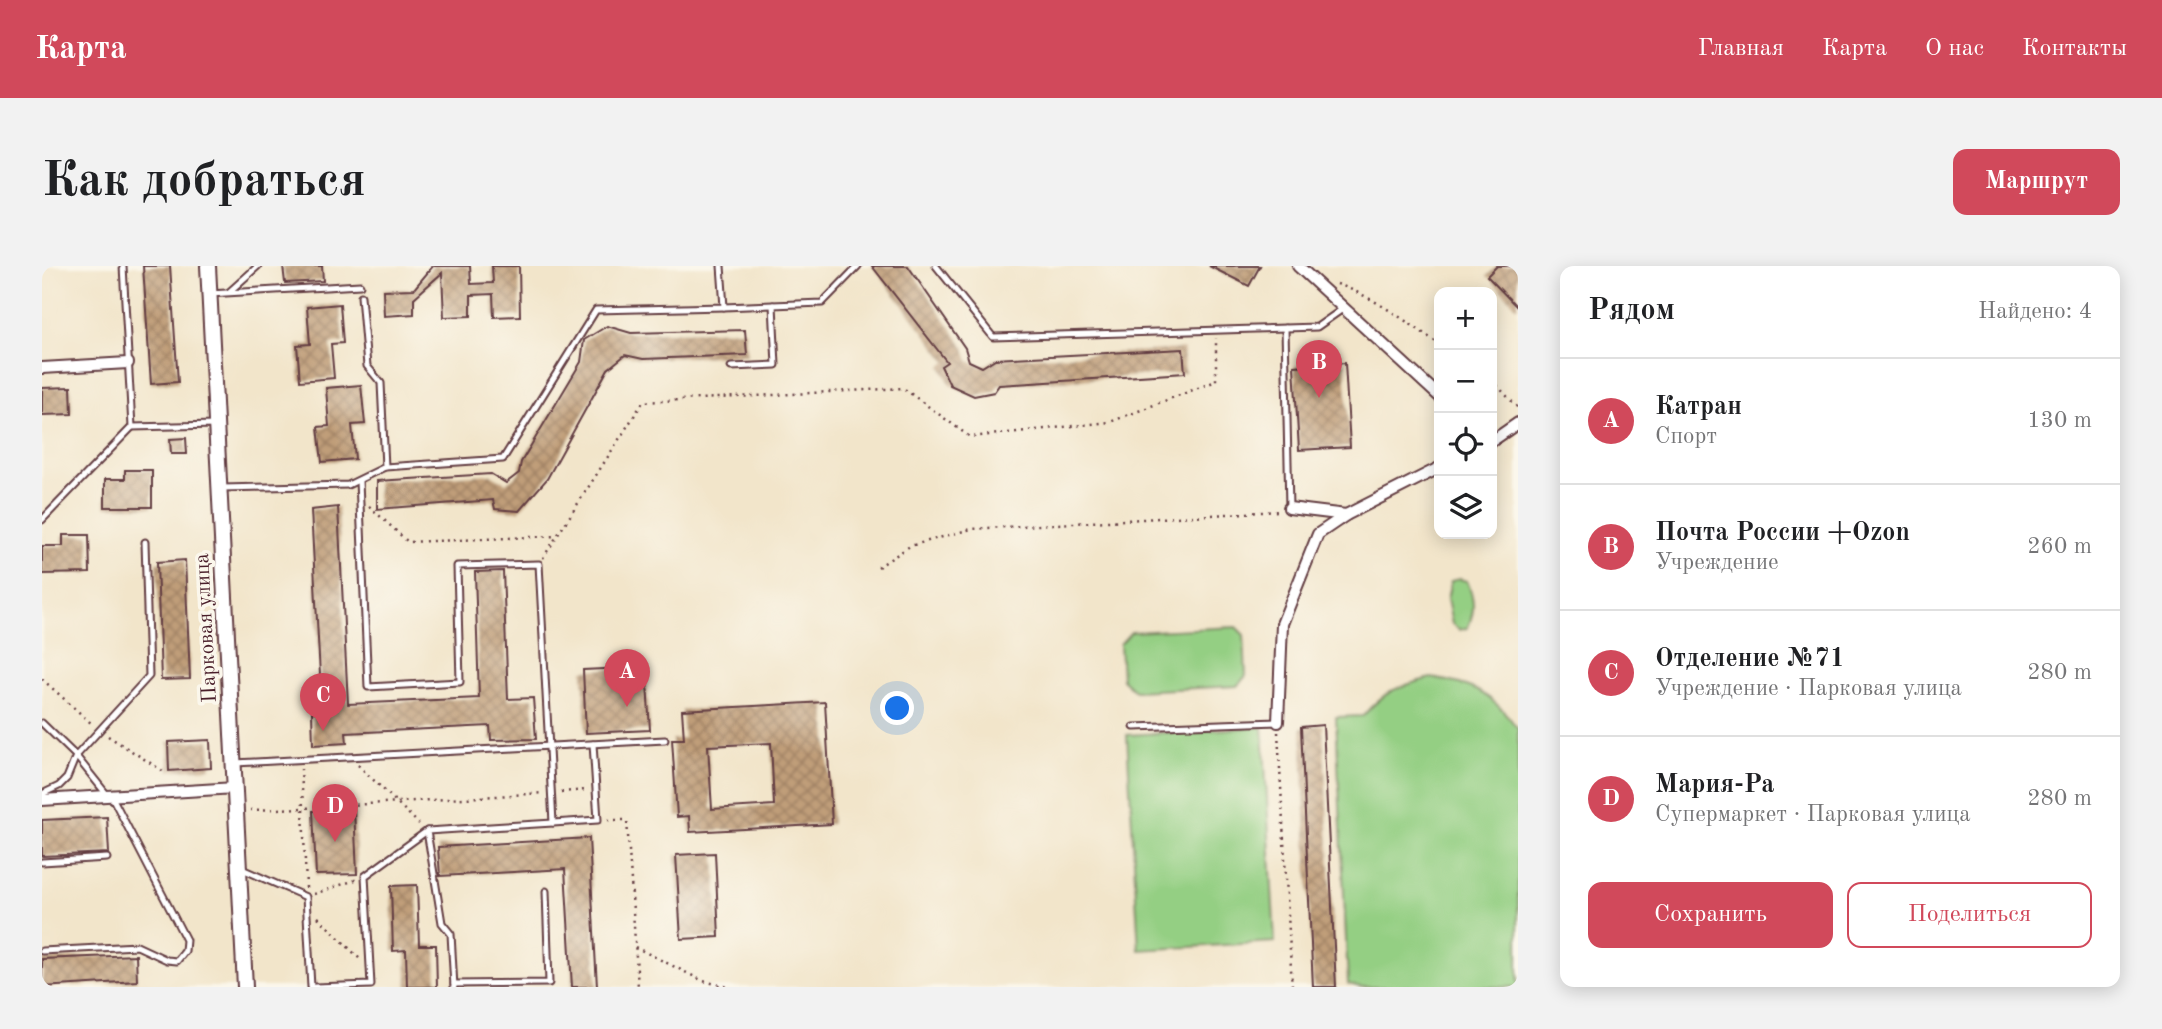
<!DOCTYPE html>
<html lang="ru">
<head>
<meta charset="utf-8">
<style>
	:root { --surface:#fff; --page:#f2f2f2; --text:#202124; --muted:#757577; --line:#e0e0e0; --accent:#d1495b }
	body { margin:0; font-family:"Old Standard TT",serif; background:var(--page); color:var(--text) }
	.controls { position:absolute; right:21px; top:21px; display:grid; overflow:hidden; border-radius:14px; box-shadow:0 4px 18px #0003 }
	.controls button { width:63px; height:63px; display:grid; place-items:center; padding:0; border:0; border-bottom:2px solid var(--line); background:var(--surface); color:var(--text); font:35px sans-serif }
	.you { position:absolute; left:856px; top:443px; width:24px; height:24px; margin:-18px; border:5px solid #fff; border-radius:50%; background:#1a73e8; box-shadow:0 0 0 10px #1a73e833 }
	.badge { display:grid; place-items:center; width:46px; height:46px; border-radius:50%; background:var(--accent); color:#fff; font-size:23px; font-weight:700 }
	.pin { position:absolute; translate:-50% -58px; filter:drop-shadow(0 2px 4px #0008) }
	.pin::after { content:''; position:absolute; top:37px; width:24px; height:21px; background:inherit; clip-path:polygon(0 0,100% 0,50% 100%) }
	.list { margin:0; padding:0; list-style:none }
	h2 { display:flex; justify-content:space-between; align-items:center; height:91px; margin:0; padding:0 28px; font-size:30px }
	h2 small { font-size:23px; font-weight:400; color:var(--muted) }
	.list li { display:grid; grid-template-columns:46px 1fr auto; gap:21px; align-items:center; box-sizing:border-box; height:126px; padding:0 28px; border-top:2px solid var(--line) }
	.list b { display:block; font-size:26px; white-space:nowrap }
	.list p { margin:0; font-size:23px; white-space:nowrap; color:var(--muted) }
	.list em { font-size:23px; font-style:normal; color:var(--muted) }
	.actions { display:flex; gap:14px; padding:21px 28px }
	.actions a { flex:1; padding:16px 0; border:2px solid var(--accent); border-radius:14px; text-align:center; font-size:24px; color:var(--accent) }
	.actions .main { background:var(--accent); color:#fff }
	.icon { flex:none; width:38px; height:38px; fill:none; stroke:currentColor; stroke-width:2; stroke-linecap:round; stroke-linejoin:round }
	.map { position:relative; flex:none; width:1476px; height:721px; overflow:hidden; border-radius:14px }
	header { display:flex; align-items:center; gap:42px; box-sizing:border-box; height:98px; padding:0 35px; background:var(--accent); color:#fff }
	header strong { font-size:33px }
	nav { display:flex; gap:38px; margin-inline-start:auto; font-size:24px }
	.intro { display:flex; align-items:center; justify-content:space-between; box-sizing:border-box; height:168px; padding:0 42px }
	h1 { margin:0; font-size:49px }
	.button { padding:18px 32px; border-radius:14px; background:var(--accent); color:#fff; font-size:24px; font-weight:700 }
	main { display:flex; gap:42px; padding:0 42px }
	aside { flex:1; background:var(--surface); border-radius:14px; box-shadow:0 4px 18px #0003 }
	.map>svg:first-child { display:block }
</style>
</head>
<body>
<header>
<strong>Карта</strong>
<nav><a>Главная</a><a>Карта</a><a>О нас</a><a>Контакты</a></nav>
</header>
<div class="intro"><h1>Как добраться</h1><a class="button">Маршрут</a></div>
<main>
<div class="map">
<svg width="1476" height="721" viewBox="0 0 1476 721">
	<defs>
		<pattern id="building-cross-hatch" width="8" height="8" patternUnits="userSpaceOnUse" patternTransform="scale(1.75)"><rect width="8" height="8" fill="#c09e79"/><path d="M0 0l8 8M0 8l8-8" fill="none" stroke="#9e8063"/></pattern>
	</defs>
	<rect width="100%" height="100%" fill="#fbf7ec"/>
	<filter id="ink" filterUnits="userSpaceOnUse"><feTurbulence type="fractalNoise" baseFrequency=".0143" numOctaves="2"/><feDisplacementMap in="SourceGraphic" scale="14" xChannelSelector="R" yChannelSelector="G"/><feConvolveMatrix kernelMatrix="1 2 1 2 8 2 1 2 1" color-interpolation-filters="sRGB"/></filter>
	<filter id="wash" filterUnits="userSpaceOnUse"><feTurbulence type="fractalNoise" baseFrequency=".00686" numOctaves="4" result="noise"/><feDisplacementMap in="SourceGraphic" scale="28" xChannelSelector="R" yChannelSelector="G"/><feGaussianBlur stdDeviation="1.57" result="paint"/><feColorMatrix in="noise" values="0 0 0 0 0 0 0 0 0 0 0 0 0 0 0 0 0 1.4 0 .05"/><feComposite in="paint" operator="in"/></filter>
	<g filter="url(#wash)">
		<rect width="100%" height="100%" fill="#f2e5ca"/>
		<g fill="#94cf83" stroke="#6f7757" stroke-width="2">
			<path d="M 1417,313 L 1425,315 C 1432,331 1434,346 1425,362 L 1418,364 L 1410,358 L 1405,333 L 1409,315 Z"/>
			<path d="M 1194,361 L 1202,369 L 1204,410 L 1195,420 L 1093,425 L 1080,413 L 1078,378 L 1089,366 Z"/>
			<path d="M 1389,412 C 1431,418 1451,428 1476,463 L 1476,721 L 1319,721 L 1306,718 L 1294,451 L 1321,450 C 1343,424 1357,420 1389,412 Z"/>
			<path d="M 1221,461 L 1233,676 L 1097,684 L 1085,469 Z"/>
		</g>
		<g id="blocks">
			<g fill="url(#building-cross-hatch)" fill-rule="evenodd">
				<path d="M 101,0 L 128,0 L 136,116 L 109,118 Z"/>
				<path d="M 241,0 L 280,0 L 281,15 L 243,17 Z"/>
				<path d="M 391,0 L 428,0 L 429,18 L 451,17 L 450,0 L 477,0 L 478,50 L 452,51 L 451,28 L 429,29 L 429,50 L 402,51 L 400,7 L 372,32 L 372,48 L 342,50 L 341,24 L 372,23 Z"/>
				<path d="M 830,0 L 866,0 L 923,82 L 927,95 L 940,101 L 953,93 L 1141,83 L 1143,107 L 957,119 L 952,126 L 932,130 L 908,119 L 899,100 L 905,96 Z"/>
				<path d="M 1167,0 L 1218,0 L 1207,20 Z"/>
				<path d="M 1455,0 L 1476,0 L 1476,42 L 1445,10 Z"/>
				<path d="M 298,38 L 301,77 L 289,78 L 292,112 L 258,115 L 255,79 L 268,78 L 265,41 Z"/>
				<path d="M 565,60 L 589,67 L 703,64 L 705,89 L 601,93 L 583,89 L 566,103 L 505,213 L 477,245 L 453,243 L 451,234 L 335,243 L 335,215 L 449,208 L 464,217 L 477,207 L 479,196 L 539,96 L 542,74 Z"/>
				<path d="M 1303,97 L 1308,181 L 1257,184 L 1252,100 Z"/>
				<path d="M 319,119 L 323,158 L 310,159 L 313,193 L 280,196 L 276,161 L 287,160 L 284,122 Z"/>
				<path d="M 29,121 L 30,148 L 0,149 L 0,122 Z"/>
				<path d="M 144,172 L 145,188 L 129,188 L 128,173 Z"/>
				<path d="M 83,204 L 110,204 L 110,241 L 63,241 L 63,213 L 83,213 Z"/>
				<path d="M 296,241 L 306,438 L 437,432 L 433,306 L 461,305 L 466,433 L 491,432 L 494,473 L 449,474 L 448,460 L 304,467 L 305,477 L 271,479 L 270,446 L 280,446 L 269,244 Z"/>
				<path d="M 21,269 L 47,269 L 48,307 L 0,308 L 0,280 L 21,280 Z"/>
				<path d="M 143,294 L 148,413 L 119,414 L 115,296 Z"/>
				<path d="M 604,401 L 608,464 L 544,467 L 541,404 Z"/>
				<path d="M 783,436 L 790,558 L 648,566 L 647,550 L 635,551 L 630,473 L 642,473 L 640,444 ZM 729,477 L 732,539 L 670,543 L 666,480 Z"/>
				<path d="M 1281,459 L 1294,721 L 1271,721 L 1259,461 Z"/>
				<path d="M 168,474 L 169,502 L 127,505 L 126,476 Z"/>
				<path d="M 312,543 L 315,608 L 274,609 L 271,545 Z"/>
				<path d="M 65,551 L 67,587 L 0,590 L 0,554 Z"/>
				<path d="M 547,572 L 555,721 L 530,721 L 523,603 L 398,610 L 396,581 Z"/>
				<path d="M 673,587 L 677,671 L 639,673 L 634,589 Z"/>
				<path d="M 375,619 L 377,679 L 394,679 L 395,721 L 365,721 L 364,684 L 351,685 L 349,620 Z"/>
				<path d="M 94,689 L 95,715 L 0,721 L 0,693 Z"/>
			</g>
		</g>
	</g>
	<g filter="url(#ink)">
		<use href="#blocks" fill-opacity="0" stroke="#633d43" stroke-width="2"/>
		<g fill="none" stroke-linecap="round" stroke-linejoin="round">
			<defs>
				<g id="service">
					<path d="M 81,0 L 90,161 L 174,159"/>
					<path d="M 894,0 L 951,71 L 1275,61 L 1302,42"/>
					<path d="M 187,26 L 216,0"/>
					<path d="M 167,28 L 318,19"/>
					<path d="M 319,30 L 325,100 L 339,117 L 343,201"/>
					<path d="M 682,41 L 780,37 L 816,0"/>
					<path d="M 1243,62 L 1247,242"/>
					<path d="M 689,101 L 734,99 L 731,39"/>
					<path d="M 317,215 L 326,421 L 418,416 L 415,300 L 497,298 L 511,557 L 556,554 L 551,478"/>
					<path d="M 180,222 L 306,219 L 343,201 L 461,193 L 554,44 L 682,41 L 679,0"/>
					<path d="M 0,254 L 90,161"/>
					<path d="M 0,457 L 34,490 L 66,530"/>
					<path d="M 1092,461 L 1236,456"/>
					<path d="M 193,497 L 623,474"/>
					<path d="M 0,528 L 17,520 L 25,512 L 34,490 L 107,410 L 103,276"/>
					<path d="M 0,596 L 65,592"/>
					<path d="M 200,603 L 264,631 L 269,721"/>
					<path d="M 0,685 L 95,680 L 125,694 L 135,695 L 143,685 L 144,674 L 69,529"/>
					<path d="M 412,718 L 507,717 L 504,625"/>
					<path d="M 273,721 L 329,719 L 323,610 L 385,565"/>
					<path d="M 412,721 L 409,668 L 400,657 L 385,565 L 511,557"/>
				</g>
				<g id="minor">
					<path d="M 1256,0 L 1397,130"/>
					<path d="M 0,102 L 86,97"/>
					<path d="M 1450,175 L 1476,157"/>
					<path d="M 1247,242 L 1304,249"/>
					<path d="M 1236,456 L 1240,358 L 1276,268 L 1304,249 L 1397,202"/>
					<path d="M 0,534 L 193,522"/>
				</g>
				<path id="tertiary" d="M 166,0 L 203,721"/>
			</defs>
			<use href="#service" stroke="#633d43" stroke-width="9"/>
			<use href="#minor" stroke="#633d43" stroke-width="14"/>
			<use href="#tertiary" stroke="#633d43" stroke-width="18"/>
			<g stroke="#633d43" stroke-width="2.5" stroke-dasharray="2 5" stroke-linecap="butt">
				<path d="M 1295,18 C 1332,31 1365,56 1397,78"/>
				<path d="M 1450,114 L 1476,142"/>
				<path d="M 327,240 L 366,276 L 515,270"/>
				<path d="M 501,292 L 601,136 L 861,122 L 928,171 L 1068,156 L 1174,115 L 1174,72"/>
				<path d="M 836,301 L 868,280 L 929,263 L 1237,245"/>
				<path d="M 0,413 L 50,458"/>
				<path d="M 1236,466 L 1250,721"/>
				<path d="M 66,470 L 124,507"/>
				<path d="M 316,499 L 377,558"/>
				<path d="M 519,526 L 544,524"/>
				<path d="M 208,544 L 261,542 L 259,503"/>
				<path d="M 566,554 L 585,554 L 596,721"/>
				<path d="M 264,622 L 261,542 L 502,527"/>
				<path d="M 272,628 L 316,613"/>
				<path d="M 276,651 L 318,693"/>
				<path d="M 593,681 L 661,715 L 687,721"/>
			</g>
			<use href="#service" stroke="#fff" stroke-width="5"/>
			<use href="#minor" stroke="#fff" stroke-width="10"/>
			<use href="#tertiary" stroke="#fff" stroke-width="14"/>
		</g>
	</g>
	<g text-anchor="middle" stroke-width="7" stroke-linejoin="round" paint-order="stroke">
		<g font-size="21" fill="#4a1f2b" stroke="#fbf7ec">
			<text transform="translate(163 362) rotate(-93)" y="7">Парковая улица</text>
		</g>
	</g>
</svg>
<div class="controls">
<button>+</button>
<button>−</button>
<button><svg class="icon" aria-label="locate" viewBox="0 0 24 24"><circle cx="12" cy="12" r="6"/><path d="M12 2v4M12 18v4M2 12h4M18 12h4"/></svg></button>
<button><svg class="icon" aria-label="layers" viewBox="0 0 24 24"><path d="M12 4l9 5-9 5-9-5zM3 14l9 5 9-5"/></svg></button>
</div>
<div class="you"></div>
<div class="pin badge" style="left:585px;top:441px">A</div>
<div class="pin badge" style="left:1277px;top:132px">B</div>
<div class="pin badge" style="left:281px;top:465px">C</div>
<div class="pin badge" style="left:293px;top:576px">D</div>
</div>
<aside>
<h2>Рядом<small>Найдено: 4</small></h2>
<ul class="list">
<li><span class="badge">A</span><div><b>Катран</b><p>Спорт</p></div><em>130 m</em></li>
<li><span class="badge">B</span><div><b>Почта России +Ozon</b><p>Учреждение</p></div><em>260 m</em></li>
<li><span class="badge">C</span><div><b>Отделение №71</b><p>Учреждение · Парковая улица</p></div><em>280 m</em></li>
<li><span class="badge">D</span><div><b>Мария-Ра</b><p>Супермаркет · Парковая улица</p></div><em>280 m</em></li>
</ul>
<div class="actions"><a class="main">Сохранить</a><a>Поделиться</a></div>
</aside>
</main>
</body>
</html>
